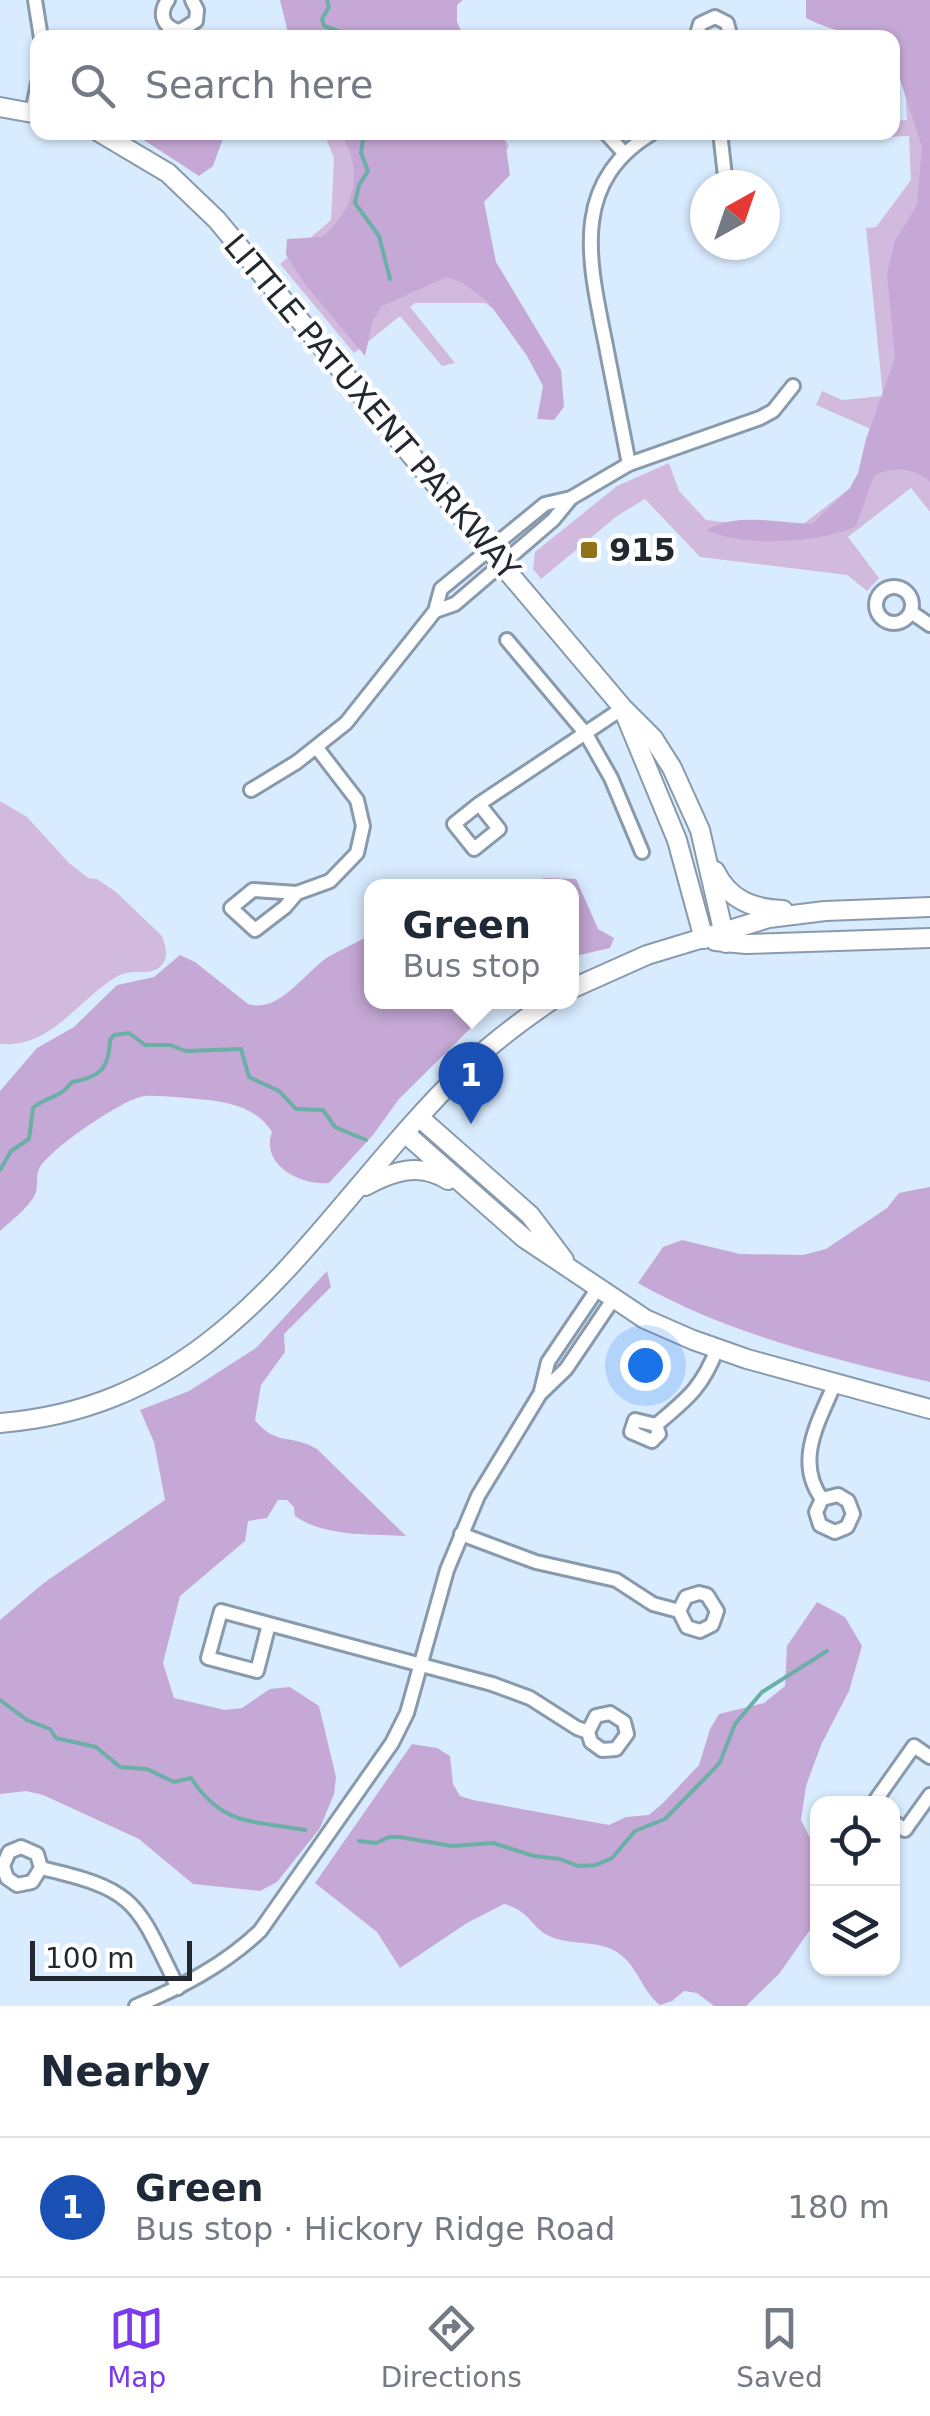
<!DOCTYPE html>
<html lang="en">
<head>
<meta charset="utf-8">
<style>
	:root { --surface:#fff; --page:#f2f2f3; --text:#1f2937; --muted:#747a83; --line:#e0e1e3; --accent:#7c3aed }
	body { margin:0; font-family:"DejaVu Sans",sans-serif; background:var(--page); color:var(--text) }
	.controls { position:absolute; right:30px; bottom:30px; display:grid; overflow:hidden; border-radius:20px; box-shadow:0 2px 8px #0004 }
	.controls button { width:90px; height:90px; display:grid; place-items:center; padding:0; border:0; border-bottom:2px solid var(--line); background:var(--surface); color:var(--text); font:50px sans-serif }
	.compass { position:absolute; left:690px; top:170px; width:90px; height:90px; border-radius:50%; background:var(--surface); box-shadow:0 2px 8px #0004; rotate:40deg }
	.scale { position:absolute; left:30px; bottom:25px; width:162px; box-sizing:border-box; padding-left:10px; border:5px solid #21282f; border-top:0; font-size:28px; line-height:35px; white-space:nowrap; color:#21282f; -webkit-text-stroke:8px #fff; paint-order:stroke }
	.you { position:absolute; left:645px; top:1365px; width:35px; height:35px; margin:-25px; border:8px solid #fff; border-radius:50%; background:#1a73e8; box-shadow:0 0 0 15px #1a73e833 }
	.badge { display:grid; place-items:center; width:65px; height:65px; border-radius:50%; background:var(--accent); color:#fff; font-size:32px; font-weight:700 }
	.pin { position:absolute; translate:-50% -82px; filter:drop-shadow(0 2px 5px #0008) }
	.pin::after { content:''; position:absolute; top:52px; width:35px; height:30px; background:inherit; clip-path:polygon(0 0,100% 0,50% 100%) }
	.popup { position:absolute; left:364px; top:879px; width:215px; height:130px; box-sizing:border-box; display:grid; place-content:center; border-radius:20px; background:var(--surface); filter:drop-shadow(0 2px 8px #0005); font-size:32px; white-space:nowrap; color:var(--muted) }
	.popup b { font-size:38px; color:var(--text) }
	.popup::after { content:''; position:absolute; left:50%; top:100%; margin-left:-20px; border:20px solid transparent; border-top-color:var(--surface) }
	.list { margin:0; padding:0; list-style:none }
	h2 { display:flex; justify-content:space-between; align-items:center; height:130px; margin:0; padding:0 40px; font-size:42px }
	h2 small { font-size:32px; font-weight:400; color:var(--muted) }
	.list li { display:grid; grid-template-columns:65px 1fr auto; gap:30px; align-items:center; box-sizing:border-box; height:140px; padding:0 40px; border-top:2px solid var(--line) }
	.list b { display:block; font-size:38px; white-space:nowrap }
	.list p { margin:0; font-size:32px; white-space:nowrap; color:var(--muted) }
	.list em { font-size:32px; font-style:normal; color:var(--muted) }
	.icon { flex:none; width:55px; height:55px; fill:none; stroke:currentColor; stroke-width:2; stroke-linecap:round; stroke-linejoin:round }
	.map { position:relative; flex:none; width:930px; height:2006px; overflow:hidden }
	.search { position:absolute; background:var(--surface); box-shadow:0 2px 8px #0004; left:30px; right:30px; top:30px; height:110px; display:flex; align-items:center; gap:25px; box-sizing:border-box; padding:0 35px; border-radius:20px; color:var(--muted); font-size:38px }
	.sheet { height:270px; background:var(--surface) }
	nav { display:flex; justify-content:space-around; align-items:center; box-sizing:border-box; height:140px; border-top:2px solid var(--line); background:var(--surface); font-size:28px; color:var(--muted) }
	nav a { display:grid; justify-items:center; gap:5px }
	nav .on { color:var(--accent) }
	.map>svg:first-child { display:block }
</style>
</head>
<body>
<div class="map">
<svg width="930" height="2006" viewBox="0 0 930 2006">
	<rect width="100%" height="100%" fill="#d9ecff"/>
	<g fill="#d2badf">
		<path d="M 930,0 L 930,512 L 911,488 L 848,537 L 879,578 L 867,591 L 847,575 L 700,557 L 645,499 L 617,516 L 541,579 L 533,569 L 535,552 L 617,486 L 669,463 L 679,491 L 706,520 L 794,531 L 883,463 L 880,433 L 816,405 L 822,391 L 842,400 L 883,396 L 866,228 L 876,227 L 911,180 L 909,136 L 859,138 L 859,133 L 892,132 L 893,121 L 907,120 L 904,66 L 892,38 Z"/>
		<path d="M 324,133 L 501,133 L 509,146 L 469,218 L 508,320 L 485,303 L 415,303 L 410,307 L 455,363 L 442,366 L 400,316 L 354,353 L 280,264 L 331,220 L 334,158 Z"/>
		<path d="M 0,801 L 27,817 L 69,863 L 88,878 L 97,879 L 116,892 L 162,936 C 166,946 169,958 161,966 C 151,977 132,968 118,976 C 79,998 51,1049 0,1044 Z"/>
	</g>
	<g fill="#c5a8d5">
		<path d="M 280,0 L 463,0 L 457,5 L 457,22 L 464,37 L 289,37 Z"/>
		<path d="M 806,0 L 930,0 L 930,482 C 915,467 891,466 874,476 L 856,526 C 822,543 741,548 707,530 C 734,512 780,523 812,524 L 850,488 L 858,473 L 866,439 L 895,358 L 887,274 L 895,241 L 917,205 L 922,147 L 893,58 L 892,38 C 862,38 834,32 806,18 Z"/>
		<path d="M 133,133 L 225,133 L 213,166 L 199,176 Z"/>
		<path d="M 340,133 L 504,133 L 510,175 L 484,202 L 496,262 L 561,370 L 564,407 L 554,420 L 537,419 L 543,386 L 527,356 L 489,303 L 463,283 L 447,277 L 382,306 L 373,320 L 365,356 L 304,283 L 286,255 L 287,239 L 322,237 C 355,210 365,170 340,133 Z"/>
		<path d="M 544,878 L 576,879 L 598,929 L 614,938 L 610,948 L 571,957 L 571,886 L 525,886 Z"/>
		<path d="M 371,935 L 371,1002 L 505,1002 L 488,1011 L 399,1099 L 373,1135 L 329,1183 C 301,1186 260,1165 272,1132 C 255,1106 228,1102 198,1099 C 181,1098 162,1095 145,1096 C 124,1098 48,1150 39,1169 C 36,1175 38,1185 36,1192 C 31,1206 11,1221 0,1231 L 0,1091 L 37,1048 L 74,1027 L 117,985 L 154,977 L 180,955 L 195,962 L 248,1004 C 279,1014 305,972 328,957 C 342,949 357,942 371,935 Z"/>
		<path d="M 930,1187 L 930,1382 C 827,1357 730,1335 638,1283 L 663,1247 L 682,1240 L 740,1254 L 803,1255 L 826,1249 L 887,1208 L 899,1193 Z"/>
		<path d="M 327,1271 L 331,1287 L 284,1334 L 285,1352 L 261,1385 L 255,1420 C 275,1446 292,1434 317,1449 L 406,1536 C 370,1534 325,1537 295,1516 L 294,1507 L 287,1500 L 278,1500 L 267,1518 L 248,1521 L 245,1541 L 180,1596 L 163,1663 L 174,1698 L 225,1710 L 242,1708 L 270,1689 L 290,1687 L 319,1706 L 336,1777 L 334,1794 L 320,1828 L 277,1882 L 260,1891 L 193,1884 L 139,1839 L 43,1795 L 26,1791 L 0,1794 L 0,1620 L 45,1582 L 165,1500 L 154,1442 L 140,1410 L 189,1391 L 256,1348 Z"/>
		<path d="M 817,1602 L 845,1617 L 862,1646 L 849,1691 L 821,1745 L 806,1786 L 801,1820 L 817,1852 L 817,1920 L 779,1974 L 746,2006 L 714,2006 L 697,1993 L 684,1991 L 672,2001 L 660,2005 C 643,1992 639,1970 622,1956 C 603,1939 577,1946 554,1938 C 531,1930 532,1911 504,1904 L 467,1923 L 400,1968 L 377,1932 L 315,1883 L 412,1744 L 437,1748 L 450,1756 L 453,1784 L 460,1796 L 473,1800 L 609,1825 L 626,1817 L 649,1815 L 662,1804 L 699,1765 L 710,1729 L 719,1714 L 764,1703 L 785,1686 L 787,1646 Z"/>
	</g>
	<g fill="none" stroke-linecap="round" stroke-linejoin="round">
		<g stroke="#6cafa6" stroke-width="4">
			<path d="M 327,0 L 329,7 L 322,19 L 324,26 L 338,31 L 340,38"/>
			<path d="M 364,132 L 361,153 L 368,171 L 359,185 L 355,203 L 379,236 L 390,279"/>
			<path d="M 0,1170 L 11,1151 L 29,1139 L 33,1108 C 49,1094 57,1101 72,1082 C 101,1077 109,1068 110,1040 L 114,1035 L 129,1033 L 145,1045 L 170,1045 L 186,1051 L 241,1049 L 249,1077 L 279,1091 L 296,1109 L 323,1110 L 335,1127 L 366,1140"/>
			<path d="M 0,1700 L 27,1720 L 50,1729 L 56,1738 L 96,1747 L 120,1767 L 147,1769 L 174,1782 L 191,1778 C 223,1827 253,1820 305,1830"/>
			<path d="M 359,1841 L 376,1843 L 389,1837 L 400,1837 L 452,1846 L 493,1843 L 534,1856 L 560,1859 L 578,1866 L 596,1865 L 612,1858 L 635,1831 L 665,1819 L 712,1771 L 720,1762 L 735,1724 L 762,1692 L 827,1651"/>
		</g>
		<defs>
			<g id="street">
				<path d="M 35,0 L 41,38"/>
				<path d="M 168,0 C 158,14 163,28 180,31 L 196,21 L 197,10 L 192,0"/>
				<path d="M 696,38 L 700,24 L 715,17 L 727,23 L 731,38"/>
				<path d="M 32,113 L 38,83"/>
				<path d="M 605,132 L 624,153"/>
				<path d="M 720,132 L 726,185"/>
				<path d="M 765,211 L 765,228"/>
				<path d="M 629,464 C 621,423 613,382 605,341 C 589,261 569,182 654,132"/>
				<circle cx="894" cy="605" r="18"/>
				<path d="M 435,611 L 455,604 L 553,520 L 571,498"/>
				<path d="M 911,612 L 930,625"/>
				<path d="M 507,640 L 586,734 L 611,778 L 642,852"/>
				<path d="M 251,790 L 297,762 L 346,723 L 435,611 L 441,589 L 545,504 L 571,498 L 629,464 L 760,418 L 773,411 L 793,386"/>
				<path d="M 479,804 L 454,824 L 474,849 L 499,829 L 479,804 L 623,708"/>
				<path d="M 297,893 L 253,890 L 231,908 L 255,930 L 285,907 L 297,893 L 330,881 L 357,853 L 363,826 L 357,800 L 317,748"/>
				<path d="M 541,1391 L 548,1362 L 598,1288"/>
				<path d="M 656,1425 L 659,1434 L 652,1441 L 631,1432 L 635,1420 L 656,1425 C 687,1399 702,1388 717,1349"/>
				<path d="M 822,1499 L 816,1512 L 820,1525 L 835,1532 L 847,1527 L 853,1514 L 848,1501 L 838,1495 L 822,1499 C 794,1461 819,1421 835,1383"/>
				<path d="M 461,1534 L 536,1562 L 616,1580 L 653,1604 L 679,1611 L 686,1597 L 699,1593 L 707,1595 L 717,1611 L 712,1625 L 700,1631 L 687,1627 L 679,1611"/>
				<path d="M 269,1624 L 221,1611 L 208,1658 L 257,1671 L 269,1624 L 492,1684 L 530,1698 L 577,1728 L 588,1732 L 591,1742 L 602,1750 L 616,1749 L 627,1734 L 624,1722 L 610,1713 L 596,1716 L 588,1732"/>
				<path d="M 873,1804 L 914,1746 L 930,1757"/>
				<path d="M 892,1821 L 905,1830 L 930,1795"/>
				<path d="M 41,1868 L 37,1854 L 21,1847 L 9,1852 L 3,1866 L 7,1878 L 17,1885 L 32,1882 L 41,1868 C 138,1890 136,1902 178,1988"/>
				<path d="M 136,2006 C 182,1987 224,1965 260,1931 L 392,1743 L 407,1713 L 447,1570 L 478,1496 L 540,1394 L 566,1369 L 614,1298"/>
			</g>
			<g id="secondary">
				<path d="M 0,107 L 38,114"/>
				<path d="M 99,132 L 168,173 L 217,220 L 502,565 L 623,708 L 653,738 L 672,768 L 700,830 L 726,943"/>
				<path d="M 625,714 L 677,840 L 704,939"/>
				<path d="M 715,871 C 729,900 753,909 783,910"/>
				<path d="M 715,941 L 746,944 L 930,938"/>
				<path d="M 571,989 L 647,955 L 769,918 L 825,911 L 930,907"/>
				<path d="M 420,1118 L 530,1215 L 564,1260"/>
				<path d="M 406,1134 L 524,1238 L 645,1319 L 693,1340 L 747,1359 L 930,1409"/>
				<path d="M 365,1186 C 393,1171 419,1162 448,1180"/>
				<path d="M 0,1423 C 234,1404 316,1212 466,1068 C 491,1043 520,1022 549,1002"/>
			</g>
		</defs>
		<use href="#street" stroke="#889aac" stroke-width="18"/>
		<use href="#secondary" stroke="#889aac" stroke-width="22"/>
		<use href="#street" stroke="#fff" stroke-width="12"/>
		<use href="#secondary" stroke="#fff" stroke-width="18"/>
	</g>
	<rect fill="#907218" stroke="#fff" stroke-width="4" x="579" y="540" width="20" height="20" rx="5"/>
	<g text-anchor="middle" stroke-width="9" stroke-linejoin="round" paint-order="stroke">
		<g font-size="32" fill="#21282f" stroke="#fff">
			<text transform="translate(372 407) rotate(50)" y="11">LITTLE PATUXENT PARKWAY</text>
		</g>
		<g font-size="32" font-weight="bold" fill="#21282f" stroke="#fff" text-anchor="start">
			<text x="609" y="561">915</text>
		</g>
	</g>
</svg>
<div class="controls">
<button><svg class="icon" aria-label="locate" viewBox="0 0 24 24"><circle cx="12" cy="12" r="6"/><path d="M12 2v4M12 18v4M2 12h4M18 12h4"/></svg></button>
<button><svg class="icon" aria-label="layers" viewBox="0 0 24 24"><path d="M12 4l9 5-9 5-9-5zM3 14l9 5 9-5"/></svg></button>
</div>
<svg class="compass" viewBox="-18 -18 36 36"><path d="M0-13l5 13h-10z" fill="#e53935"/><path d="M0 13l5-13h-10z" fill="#747a83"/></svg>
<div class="scale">100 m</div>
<div class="you"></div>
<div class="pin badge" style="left:471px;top:1124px;background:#1a4fb4">1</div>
<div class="popup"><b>Green</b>Bus stop</div>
<div class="search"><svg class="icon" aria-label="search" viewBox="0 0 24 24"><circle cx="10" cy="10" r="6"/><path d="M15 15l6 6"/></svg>Search here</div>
</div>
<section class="sheet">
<h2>Nearby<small></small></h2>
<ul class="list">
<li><span class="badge" style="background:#1a4fb4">1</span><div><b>Green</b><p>Bus stop · Hickory Ridge Road</p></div><em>180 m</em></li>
</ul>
</section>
<nav>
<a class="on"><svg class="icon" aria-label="map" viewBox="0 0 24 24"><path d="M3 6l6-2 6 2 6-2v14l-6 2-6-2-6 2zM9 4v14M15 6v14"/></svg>Map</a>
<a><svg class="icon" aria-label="directions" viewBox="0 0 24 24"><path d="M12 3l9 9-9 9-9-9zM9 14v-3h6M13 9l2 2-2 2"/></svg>Directions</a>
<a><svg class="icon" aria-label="saved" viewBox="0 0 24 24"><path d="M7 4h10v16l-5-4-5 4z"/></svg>Saved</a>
</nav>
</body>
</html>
